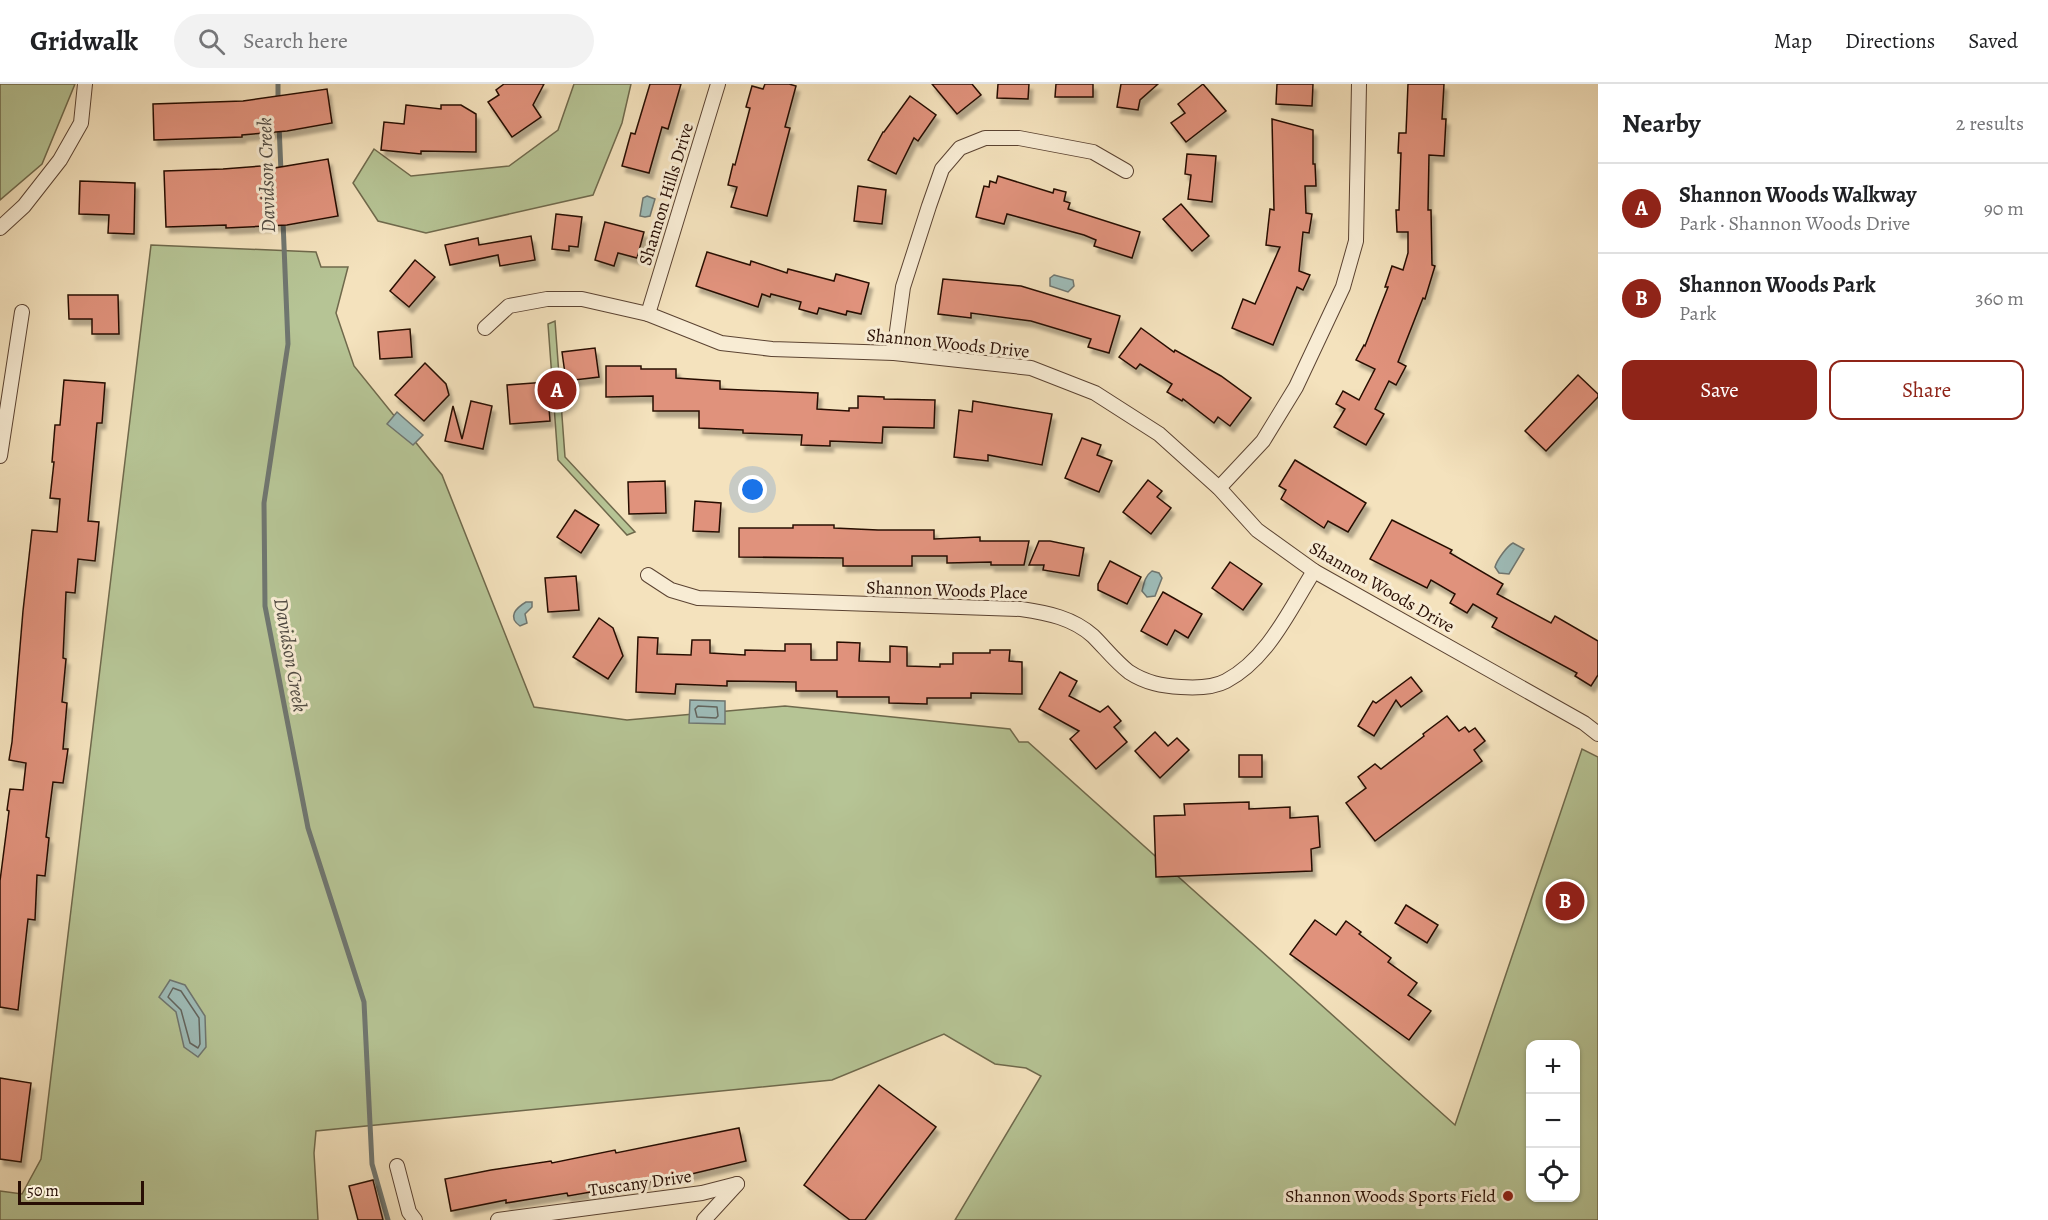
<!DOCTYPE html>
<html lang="en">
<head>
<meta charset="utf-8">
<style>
	:root { --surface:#fff; --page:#f2f2f2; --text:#202124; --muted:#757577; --line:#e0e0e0; --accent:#8f2418 }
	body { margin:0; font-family:Alegreya,serif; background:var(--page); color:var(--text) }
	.controls { position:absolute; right:18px; bottom:18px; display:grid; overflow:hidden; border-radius:12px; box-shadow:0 2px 4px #0004 }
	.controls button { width:54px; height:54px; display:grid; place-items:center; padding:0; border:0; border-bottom:2px solid var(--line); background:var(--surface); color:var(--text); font:30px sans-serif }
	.scale { position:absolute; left:18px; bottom:15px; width:126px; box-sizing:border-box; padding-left:6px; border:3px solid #280e04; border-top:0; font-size:16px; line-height:21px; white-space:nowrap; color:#280e04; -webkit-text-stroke:4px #f8ecd4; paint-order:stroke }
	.you { position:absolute; left:753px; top:406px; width:21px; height:21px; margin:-15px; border:4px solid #fff; border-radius:50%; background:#1a73e8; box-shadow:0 0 0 9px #1a73e833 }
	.badge { display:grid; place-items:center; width:39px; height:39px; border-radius:50%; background:var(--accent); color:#fff; font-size:20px; font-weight:700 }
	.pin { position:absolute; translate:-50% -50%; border:3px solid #fff; box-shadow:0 2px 6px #0006 }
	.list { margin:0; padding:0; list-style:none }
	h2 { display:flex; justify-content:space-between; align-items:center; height:78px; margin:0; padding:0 24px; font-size:26px }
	h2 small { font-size:20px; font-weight:400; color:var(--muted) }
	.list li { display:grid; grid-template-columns:39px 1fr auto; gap:18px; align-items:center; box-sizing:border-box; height:90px; padding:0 24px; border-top:2px solid var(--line) }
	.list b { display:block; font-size:22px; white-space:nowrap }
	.list p { margin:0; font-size:20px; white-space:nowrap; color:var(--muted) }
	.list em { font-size:20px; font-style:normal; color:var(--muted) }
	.actions { display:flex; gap:12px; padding:18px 24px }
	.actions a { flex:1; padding:14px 0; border:2px solid var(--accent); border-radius:12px; text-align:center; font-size:21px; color:var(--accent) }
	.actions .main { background:var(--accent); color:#fff }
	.icon { flex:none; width:33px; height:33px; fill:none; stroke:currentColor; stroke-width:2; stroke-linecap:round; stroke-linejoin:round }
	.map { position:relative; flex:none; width:1598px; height:1136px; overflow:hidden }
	header { display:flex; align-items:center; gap:36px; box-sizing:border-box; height:84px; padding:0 30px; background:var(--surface); border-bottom:2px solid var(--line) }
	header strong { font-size:28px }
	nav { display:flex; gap:33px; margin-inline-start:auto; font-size:21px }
	.search { width:420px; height:54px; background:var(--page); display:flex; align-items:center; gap:15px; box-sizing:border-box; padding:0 21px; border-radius:33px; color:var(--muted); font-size:22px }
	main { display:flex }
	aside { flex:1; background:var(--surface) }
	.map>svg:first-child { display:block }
</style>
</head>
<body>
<header>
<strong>Gridwalk</strong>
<div class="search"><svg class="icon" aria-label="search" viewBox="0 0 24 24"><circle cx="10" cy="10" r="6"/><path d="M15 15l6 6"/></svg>Search here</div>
<nav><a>Map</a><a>Directions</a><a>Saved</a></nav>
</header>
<main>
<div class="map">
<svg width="1598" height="1136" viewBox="0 0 1598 1136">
	<defs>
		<filter id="shadow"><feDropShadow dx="3.5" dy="6" stdDeviation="1.5" flood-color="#0004"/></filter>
	</defs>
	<rect width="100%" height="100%" fill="#f4e2bd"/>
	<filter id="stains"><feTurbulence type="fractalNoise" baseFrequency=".00333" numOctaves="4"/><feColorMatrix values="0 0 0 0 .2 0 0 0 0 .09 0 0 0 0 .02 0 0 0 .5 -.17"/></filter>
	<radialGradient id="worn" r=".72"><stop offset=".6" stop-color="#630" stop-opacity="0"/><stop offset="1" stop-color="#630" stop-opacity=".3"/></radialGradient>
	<g fill="#b6c495" stroke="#6f694c" stroke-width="1.5" fill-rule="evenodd">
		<path d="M 0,0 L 75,0 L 42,80 L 0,116 Z"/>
		<path d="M 574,0 L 631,0 L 622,39 L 593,111 L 426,149 L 378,137 L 353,99 L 374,65 L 411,92 L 509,82 L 558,46 Z"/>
		<path d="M 151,161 L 316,168 L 321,183 L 348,183 L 336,229 L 354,282 L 442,391 L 534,623 L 627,636 L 785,622 L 1010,645 L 1019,658 L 1028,658 L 1455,1041 L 1582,665 L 1598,673 L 1598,1136 L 955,1136 L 1041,992 L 1026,984 L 995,980 L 944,950 L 832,996 L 316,1047 L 314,1069 L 318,1136 L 0,1136 L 0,1107 L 22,1110 L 41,1075 ZM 1530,960 L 1576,960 L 1576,1114 L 1530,1114 Z"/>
		<path d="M 555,237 L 565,373 L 635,448 L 627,451 L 558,376 L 548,240 Z"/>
	</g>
	<g fill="#9ebcb8" stroke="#6f7670" stroke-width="1.5">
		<path d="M 647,112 L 655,115 L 650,132 L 645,133 L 640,132 L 643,114 Z"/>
		<path d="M 1054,191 L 1073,196 L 1074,202 L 1068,208 L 1050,202 L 1050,194 Z"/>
		<path d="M 397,328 L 423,351 L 413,361 L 387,340 Z"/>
		<path d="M 1513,459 L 1524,465 L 1509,490 L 1499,489 L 1495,483 C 1497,476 1507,462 1513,459 Z"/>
		<path d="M 1152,487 L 1159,489 L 1162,494 L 1155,512 L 1147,513 L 1142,507 C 1144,499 1145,492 1152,487 Z"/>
		<path d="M 526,518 L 532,518 L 532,523 L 525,530 L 527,539 L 520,542 C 507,533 516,524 526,518 Z"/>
		<path d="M 690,616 L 725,617 L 725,640 L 689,639 Z"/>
		<path d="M 170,896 L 185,901 L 205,932 L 206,963 L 198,973 L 184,963 L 176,928 L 159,913 Z"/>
	</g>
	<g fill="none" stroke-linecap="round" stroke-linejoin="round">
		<g stroke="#63655e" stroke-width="1.5">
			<path d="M 698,622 L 717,623 L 718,632 L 716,634 L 697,633 L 695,625 Z"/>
			<path d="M 173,904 L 181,907 L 199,934 L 200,960 L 198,964 L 190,959 L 181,926 L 168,913 Z"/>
		</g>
		<g stroke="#6f7670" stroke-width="5">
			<path d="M 278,0 L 278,16"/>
			<path d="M 279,41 L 281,88"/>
			<path d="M 283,137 L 288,260 L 264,419 L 265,522 L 308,744 L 364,918 L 372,1080 L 388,1136"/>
		</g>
	</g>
	<g fill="#e0927b" stroke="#280e04" stroke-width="1.5" filter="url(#shadow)">
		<path d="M 504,0 L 544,0 L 533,21 L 541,33 L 512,53 L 488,18 L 499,11 L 496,6 Z"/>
		<path d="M 650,0 L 681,0 L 668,45 L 662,43 L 649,89 L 622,82 L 631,49 L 635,50 Z"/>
		<path d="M 765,0 L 789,0 L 796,2 L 785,43 L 790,44 L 767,132 L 731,123 L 737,103 L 728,101 L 733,80 L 735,81 L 750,24 L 746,23 L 752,2 L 763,5 Z"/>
		<path d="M 932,0 L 972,0 L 981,11 L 957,30 Z"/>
		<path d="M 998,0 L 1029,0 L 1028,15 L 997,14 Z"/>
		<path d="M 1056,0 L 1093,0 L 1093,13 L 1055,13 Z"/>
		<path d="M 1121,0 L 1158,0 L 1140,16 L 1138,26 L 1117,23 Z"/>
		<path d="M 1203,0 L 1226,27 L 1186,58 L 1171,39 L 1185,29 L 1178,20 Z"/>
		<path d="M 1277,0 L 1313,0 L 1312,22 L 1276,20 Z"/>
		<path d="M 1408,0 L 1444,0 L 1442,35 L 1446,35 L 1444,72 L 1429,71 L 1428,126 L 1431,126 L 1432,181 L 1435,182 L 1425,215 L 1423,214 L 1398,278 L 1406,282 L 1396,301 L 1389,297 L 1375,325 L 1384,330 L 1366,361 L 1334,343 L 1345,325 L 1336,320 L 1343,307 L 1359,316 L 1375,285 L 1356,276 L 1364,261 L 1365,262 L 1388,203 L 1385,203 L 1392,182 L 1403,186 L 1408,169 L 1408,148 L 1397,148 L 1396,126 L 1399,126 L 1401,69 L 1398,69 L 1399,49 L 1406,49 Z"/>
		<path d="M 327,5 L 332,39 L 287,47 L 242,51 L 242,53 L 154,56 L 153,20 L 243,17 Z"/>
		<path d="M 910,12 L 936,31 L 918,57 L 914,54 L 896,90 L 868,76 L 883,48 L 884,48 Z"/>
		<path d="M 406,21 L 441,25 L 441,21 L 461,21 L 476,30 L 476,68 L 421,67 L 421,70 L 381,66 L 384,38 L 404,40 Z"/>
		<path d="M 1272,35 L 1313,46 L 1313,80 L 1315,80 L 1316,102 L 1305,102 L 1306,129 L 1312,130 L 1309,149 L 1303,148 L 1299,187 L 1310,191 L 1303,206 L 1297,203 L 1273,261 L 1232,244 L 1243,215 L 1255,220 L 1280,163 L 1266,161 L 1270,125 L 1274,126 Z"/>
		<path d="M 1187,70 L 1216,72 L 1212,118 L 1188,115 L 1191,91 L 1185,90 Z"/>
		<path d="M 328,75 L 338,132 L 287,141 L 226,144 L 226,141 L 166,143 L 164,87 L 223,85 L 274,81 L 274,84 Z"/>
		<path d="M 998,92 L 1053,109 L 1054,105 L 1066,108 L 1064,117 L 1070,119 L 1068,125 L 1140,148 L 1132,174 L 1094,162 L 1096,156 L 1084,151 L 1007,130 L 1004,140 L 976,133 L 984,102 L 989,103 L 990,97 L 996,99 Z"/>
		<path d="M 80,97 L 135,99 L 134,150 L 108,149 L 109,131 L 79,130 Z"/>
		<path d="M 858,102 L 886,106 L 882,140 L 854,137 Z"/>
		<path d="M 1181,120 L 1209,152 L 1192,167 L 1163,135 Z"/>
		<path d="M 556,130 L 582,133 L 578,163 L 569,162 L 569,167 L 552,165 Z"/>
		<path d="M 605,138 L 644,148 L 637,174 L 618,169 L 614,182 L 595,176 Z"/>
		<path d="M 531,152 L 535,176 L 500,182 L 498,171 L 450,181 L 445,161 L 478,154 L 479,161 Z"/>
		<path d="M 707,168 L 750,181 L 751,177 L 787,189 L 788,185 L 834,197 L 836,190 L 869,199 L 861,230 L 847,227 L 846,231 L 819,224 L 817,230 L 799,225 L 801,218 L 771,210 L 770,213 L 762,210 L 758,223 L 696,202 Z"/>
		<path d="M 415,176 L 435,193 L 409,223 L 390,207 Z"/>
		<path d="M 943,195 L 1021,202 L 1120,232 L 1109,269 L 1088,263 L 1091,255 L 1031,237 L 971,229 L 971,234 L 938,230 Z"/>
		<path d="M 68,211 L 118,211 L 119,250 L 92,250 L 92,235 L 69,235 Z"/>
		<path d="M 1141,244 L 1174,268 L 1175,266 L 1221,292 L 1251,314 L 1230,342 L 1218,333 L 1214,339 L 1183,315 L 1182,317 L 1167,308 L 1172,300 L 1140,280 L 1136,285 L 1119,273 Z"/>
		<path d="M 410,245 L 412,273 L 380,275 L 378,248 Z"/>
		<path d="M 595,264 L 599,293 L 566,297 L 562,268 Z"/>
		<path d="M 425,279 L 446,300 L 449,311 L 424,337 L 395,311 Z"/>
		<path d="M 606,282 L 641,282 L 641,285 L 676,285 L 676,294 L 720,297 L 720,305 L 818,309 L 817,325 L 849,327 L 849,324 L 858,324 L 858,312 L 884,313 L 884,315 L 935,316 L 934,344 L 883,343 L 882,359 L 830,357 L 830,362 L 801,361 L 802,351 L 743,349 L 743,346 L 699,344 L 699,327 L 653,327 L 653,312 L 606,313 Z"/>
		<path d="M 1578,291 L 1598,310 L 1598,313 L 1546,367 L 1525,347 Z"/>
		<path d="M 64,296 L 105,299 L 102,339 L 97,339 L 88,437 L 99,438 L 95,477 L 78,475 L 75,509 L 66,508 L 63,574 L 66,575 L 62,618 L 67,619 L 63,665 L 68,665 L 63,699 L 53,698 L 46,753 L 49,754 L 45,792 L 37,791 L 35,836 L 28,835 L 18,926 L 0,923 L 0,797 L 9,727 L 7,726 L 10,705 L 23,706 L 26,679 L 9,676 L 12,658 L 23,527 L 32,446 L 57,448 L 60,415 L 50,414 L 54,378 L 52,378 L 55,341 L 60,341 Z"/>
		<path d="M 547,298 L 550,337 L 510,340 L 507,301 Z"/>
		<path d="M 471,317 L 492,322 L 483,365 L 445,357 L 453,322 L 462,355 Z"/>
		<path d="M 973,317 L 1052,330 L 1042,381 L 988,371 L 988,377 L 954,373 L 959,326 L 972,328 Z"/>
		<path d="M 1082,354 L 1101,361 L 1097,371 L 1112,377 L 1099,408 L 1065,394 Z"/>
		<path d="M 1295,376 L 1366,419 L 1348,448 L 1328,437 L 1324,444 L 1281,415 L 1286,406 L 1279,402 Z"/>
		<path d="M 1148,396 L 1162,407 L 1157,413 L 1171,424 L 1151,450 L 1123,428 Z"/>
		<path d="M 665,397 L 666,429 L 629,430 L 628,398 Z"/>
		<path d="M 695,417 L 721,419 L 719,448 L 693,447 Z"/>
		<path d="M 575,426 L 599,441 L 581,469 L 557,453 Z"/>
		<path d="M 1392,436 L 1452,466 L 1450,469 L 1503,500 L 1497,510 L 1551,539 L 1555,532 L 1598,557 L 1598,591 L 1591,602 L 1575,592 L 1577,589 L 1492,543 L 1497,534 L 1473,520 L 1467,529 L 1450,519 L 1455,510 L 1431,496 L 1427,504 L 1370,475 Z"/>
		<path d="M 793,441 L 834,441 L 834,444 L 878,446 L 934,446 L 934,455 L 980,453 L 980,457 L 1029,457 L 1024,481 L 991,481 L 991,478 L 947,479 L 947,472 L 912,472 L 912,482 L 843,482 L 843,474 L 739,473 L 739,444 L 793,444 Z"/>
		<path d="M 1039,457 L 1050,457 L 1084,464 L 1079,492 L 1043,486 L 1044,481 L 1029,481 Z"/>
		<path d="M 1110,477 L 1141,493 L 1127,520 L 1098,506 L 1098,500 Z"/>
		<path d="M 1230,478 L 1262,500 L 1243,526 L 1212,504 Z"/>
		<path d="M 576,492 L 579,526 L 548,528 L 545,494 Z"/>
		<path d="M 1163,508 L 1202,530 L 1188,554 L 1175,546 L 1167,561 L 1141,547 Z"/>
		<path d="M 599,534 L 613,544 L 623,572 L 608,595 L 573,573 Z"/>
		<path d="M 638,553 L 658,554 L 657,570 L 691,571 L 692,556 L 710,556 L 710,569 L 745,571 L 745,566 L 785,567 L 785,560 L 811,560 L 811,576 L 837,576 L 837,558 L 860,559 L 859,577 L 890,578 L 890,562 L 907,563 L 907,582 L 940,583 L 940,580 L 953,580 L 953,569 L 990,569 L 990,566 L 1010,566 L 1009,577 L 1022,578 L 1022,610 L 971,609 L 971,614 L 927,614 L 927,620 L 889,619 L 889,613 L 837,613 L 837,607 L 796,607 L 796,598 L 727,597 L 727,602 L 676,600 L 675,610 L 636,608 Z"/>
		<path d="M 1060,588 L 1077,597 L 1069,612 L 1100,628 L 1108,622 L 1121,637 L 1114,643 L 1127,658 L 1096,685 L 1070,655 L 1079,647 L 1039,625 Z"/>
		<path d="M 1411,593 L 1422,607 L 1401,623 L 1396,616 L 1374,652 L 1358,642 L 1373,617 L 1376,619 Z"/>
		<path d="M 1447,632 L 1459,647 L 1465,643 L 1469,648 L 1475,644 L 1485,657 L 1474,666 L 1482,677 L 1375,757 L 1346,719 L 1366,704 L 1358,693 L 1375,680 L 1381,685 L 1424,652 L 1423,650 Z"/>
		<path d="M 1155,648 L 1168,662 L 1177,654 L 1189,666 L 1160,694 L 1135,667 Z"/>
		<rect x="1239" y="671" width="23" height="22"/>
		<path d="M 1249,718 L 1249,725 L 1290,723 L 1290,734 L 1318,732 L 1320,763 L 1311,765 L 1312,787 L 1156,793 L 1154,732 L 1185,731 L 1184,720 Z"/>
		<path d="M 1406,821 L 1438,841 L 1427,859 L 1395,839 Z"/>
		<path d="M 1315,836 L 1336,851 L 1346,837 L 1361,848 L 1359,850 L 1391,874 L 1388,878 L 1417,899 L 1408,911 L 1431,927 L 1409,956 L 1290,870 Z"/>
		<path d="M 0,994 L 31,999 L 21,1078 L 0,1075 Z"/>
		<path d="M 879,1001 L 936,1043 L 865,1136 L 850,1136 L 804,1101 Z"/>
		<path d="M 739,1044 L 746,1077 L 683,1092 L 568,1112 L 567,1109 L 506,1119 L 506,1116 L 451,1127 L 445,1095 L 491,1086 L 551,1077 L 552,1079 L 615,1066 L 616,1069 Z"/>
		<path d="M 373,1096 L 383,1136 L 358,1136 L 349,1102 Z"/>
	</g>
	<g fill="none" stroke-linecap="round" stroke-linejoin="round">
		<defs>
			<g id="minor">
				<path d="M 0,144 L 24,122 L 60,76 L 81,39 L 85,0"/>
				<path d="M 648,230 L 718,0"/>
				<path d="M 485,244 L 509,222 L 547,215 L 582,215 L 648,230 L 721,259 L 772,265 L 894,269 L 1031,284 L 1095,309 L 1159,350 L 1219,404 L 1257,446 L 1314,487 L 1584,639 L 1598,650"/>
				<path d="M 894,269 L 903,203 L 929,122 L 942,85 L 960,64 L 985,54 L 1019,54 L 1093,68 L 1126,87"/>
				<path d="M 0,372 L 22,228"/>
				<path d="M 1219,404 L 1263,357 L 1296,303 L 1343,203 L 1356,157 L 1359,0"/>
				<path d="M 648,491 L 671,506 L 698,514 L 1021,525 C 1048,529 1073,534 1093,552 C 1105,564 1116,578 1129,588 C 1146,599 1162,602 1181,603 C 1196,604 1213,604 1226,597 C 1268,575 1290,525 1314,487"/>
				<path d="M 397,1082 L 409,1128 L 415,1136"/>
				<path d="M 498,1136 L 702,1109 L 737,1100"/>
				<path d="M 704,1136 L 737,1100"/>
			</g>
		</defs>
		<use href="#minor" stroke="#5b4332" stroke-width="16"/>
		<use href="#minor" stroke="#f8ecd4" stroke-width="14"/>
	</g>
	<circle fill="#8f2418" stroke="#f8ecd4" stroke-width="2" cx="1508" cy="1112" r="6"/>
	<g text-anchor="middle" stroke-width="6" stroke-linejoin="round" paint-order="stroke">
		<g font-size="18" fill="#280e04" stroke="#f8ecd4">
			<text transform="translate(666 110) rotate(-73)" y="6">Shannon Hills Drive</text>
			<text transform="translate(948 259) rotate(6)" y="6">Shannon Woods Drive</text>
			<text transform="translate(1382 503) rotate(30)" y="6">Shannon Woods Drive</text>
			<text transform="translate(947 506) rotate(2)" y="6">Shannon Woods Place</text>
			<text transform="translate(640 1099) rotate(-8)" y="6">Tuscany Drive</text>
		</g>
		<g font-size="18" fill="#280e04" stroke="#f8ecd4" text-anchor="end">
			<text x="1496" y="1118">Shannon Woods Sports Field</text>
		</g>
		<g font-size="20" font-style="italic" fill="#514b43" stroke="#f8ecd4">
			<text transform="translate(266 91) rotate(-92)" y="7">Davidson Creek</text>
			<text transform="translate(291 571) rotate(80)" y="7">Davidson Creek</text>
		</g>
	</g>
	<rect width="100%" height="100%" filter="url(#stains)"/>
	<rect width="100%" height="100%" fill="url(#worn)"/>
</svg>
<div class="controls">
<button>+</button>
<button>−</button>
<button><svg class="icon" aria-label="locate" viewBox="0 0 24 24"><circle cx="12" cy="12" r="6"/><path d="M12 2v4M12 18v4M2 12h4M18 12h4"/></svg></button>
</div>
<div class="scale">50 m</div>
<div class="you"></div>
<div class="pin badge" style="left:557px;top:306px">A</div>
<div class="pin badge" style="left:1565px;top:817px">B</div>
</div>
<aside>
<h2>Nearby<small>2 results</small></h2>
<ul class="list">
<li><span class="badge">A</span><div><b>Shannon Woods Walkway</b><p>Park · Shannon Woods Drive</p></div><em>90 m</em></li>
<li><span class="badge">B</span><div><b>Shannon Woods Park</b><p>Park</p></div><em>360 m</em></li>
</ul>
<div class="actions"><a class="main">Save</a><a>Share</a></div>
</aside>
</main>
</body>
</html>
